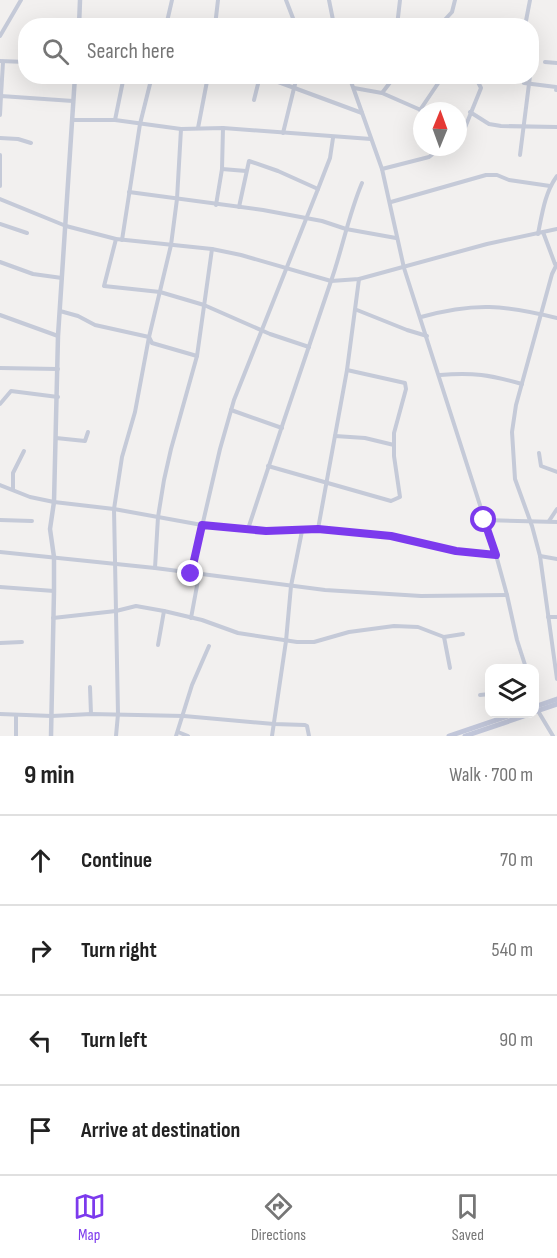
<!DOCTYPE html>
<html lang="en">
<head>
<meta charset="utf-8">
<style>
	:root { --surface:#fff; --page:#f6f6f6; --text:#222; --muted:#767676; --line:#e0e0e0; --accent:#7c3aed }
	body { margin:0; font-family:"Sofia Sans Condensed",sans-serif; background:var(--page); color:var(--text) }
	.controls { position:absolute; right:18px; bottom:18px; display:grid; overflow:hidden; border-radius:12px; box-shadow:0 6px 24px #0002 }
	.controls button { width:54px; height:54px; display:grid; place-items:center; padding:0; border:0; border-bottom:2px solid var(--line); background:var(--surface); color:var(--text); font:30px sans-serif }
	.compass { position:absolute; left:413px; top:102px; width:54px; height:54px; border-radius:50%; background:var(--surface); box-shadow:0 6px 24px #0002; rotate:1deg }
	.stop { position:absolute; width:18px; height:18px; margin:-14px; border:4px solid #7c3aed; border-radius:50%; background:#fff }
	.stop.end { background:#7c3aed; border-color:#fff; box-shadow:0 2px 6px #0008 }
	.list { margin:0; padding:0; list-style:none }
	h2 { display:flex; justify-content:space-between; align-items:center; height:78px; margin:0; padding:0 24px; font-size:26px }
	h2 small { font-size:20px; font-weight:400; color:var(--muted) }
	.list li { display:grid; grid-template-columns:39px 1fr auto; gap:18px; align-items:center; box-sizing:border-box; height:90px; padding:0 24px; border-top:2px solid var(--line) }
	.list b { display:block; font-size:22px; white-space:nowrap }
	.list em { font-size:20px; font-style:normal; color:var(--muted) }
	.icon { flex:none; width:33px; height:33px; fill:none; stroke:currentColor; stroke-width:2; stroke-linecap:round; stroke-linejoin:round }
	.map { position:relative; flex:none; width:557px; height:736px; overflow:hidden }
	.search { position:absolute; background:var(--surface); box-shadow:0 6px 24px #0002; left:18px; right:18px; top:18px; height:66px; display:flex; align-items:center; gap:15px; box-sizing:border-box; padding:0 21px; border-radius:24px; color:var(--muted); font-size:22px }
	.sheet { height:438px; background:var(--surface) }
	nav { display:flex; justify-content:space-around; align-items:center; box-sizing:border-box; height:84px; border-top:2px solid var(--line); background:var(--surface); font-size:16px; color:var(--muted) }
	nav a { display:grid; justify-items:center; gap:3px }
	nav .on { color:var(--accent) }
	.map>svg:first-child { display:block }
</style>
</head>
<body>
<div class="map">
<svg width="557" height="736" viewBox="0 0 557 736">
	<rect width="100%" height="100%" fill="#f2f0ef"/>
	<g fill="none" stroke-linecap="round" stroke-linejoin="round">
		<g stroke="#c5cad8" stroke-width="4">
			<path d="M 286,0 L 296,26"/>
			<path d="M 329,0 L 334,25"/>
			<path d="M 334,24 L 367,20"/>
			<path d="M 166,26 L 172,0"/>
			<path d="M 215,26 L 218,0"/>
			<path d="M 397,26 L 400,0"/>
			<path d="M 439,26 L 452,12 L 455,0"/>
			<path d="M 525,26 L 530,0"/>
			<path d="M 0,36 L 21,0"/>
			<path d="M 532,36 L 534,38 L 532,48"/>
			<path d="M 0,61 L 26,62"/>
			<path d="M 545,62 L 557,63"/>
			<path d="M 532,65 L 532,62"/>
			<path d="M 262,76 L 362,113"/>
			<path d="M 349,76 L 382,169 L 404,268 L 496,555 L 507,595 L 517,640 L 526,668"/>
			<path d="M 524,83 L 556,87"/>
			<path d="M 354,88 L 382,93 L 423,111"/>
			<path d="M 556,90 L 557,90"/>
			<path d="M 382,93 L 395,76"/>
			<path d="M 1,96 L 3,62"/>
			<path d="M 254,100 L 260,76"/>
			<path d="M 420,110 L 443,76"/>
			<path d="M 470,112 L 489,124 L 501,126 L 557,127"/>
			<path d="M 0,115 L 1,96 L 73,101"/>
			<path d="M 72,120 L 115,120 L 181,129 L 223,128 L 371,139"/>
			<path d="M 115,120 L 124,76"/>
			<path d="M 198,128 L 208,76"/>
			<path d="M 283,133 L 297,76"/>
			<path d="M 458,135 L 464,130 L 481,88 L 477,80 L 471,76"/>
			<path d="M 0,138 L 18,139 L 31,143"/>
			<path d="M 0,155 L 0,186"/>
			<path d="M 520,155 L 530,76"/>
			<path d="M 222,169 L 246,171"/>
			<path d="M 382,169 L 429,157 L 442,147"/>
			<path d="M 129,192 L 263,210 L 322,221 L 346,229 L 396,238"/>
			<path d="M 0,199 L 66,226 L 116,239 L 212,249 L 241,255 L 331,281 L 359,279 L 487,244 L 557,229"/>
			<path d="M 391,202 L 486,175 L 497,175 L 509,180 L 550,186"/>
			<path d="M 216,205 L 222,169 L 223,128"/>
			<path d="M 239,207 L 249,161 L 278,171 L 318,189"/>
			<path d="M 0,224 L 27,233"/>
			<path d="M 543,232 L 555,264"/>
			<path d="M 538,234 C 542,214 545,192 557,176"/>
			<path d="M 116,239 L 104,286 L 160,292 L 204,305 L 270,334 L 309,347"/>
			<path d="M 122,240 L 140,124 L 152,76"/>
			<path d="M 0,262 L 33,274 L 62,278"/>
			<path d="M 557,264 L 552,274 L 516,405 L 512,432 L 515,479 L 532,526 L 540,556 L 557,679"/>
			<path d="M 357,310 L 407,330 L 427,336"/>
			<path d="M 60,311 L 78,316 L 95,325 L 149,337 L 152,343 L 197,356"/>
			<path d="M 0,315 L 58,336"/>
			<path d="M 421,317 C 475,302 504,305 557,318"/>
			<path d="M 0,368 L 58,369"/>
			<path d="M 440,375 C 473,372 490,375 522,384"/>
			<path d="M 0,404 L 11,391 L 58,397"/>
			<path d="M 231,410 L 282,428"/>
			<path d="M 335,436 L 365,438 L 394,445"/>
			<path d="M 56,438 L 85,441 L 88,432"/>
			<path d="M 539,453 L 541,466 L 557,472"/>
			<path d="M 268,466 L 391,501 L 400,497 L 394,456 L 394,433 L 406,389 L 405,383 L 347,370"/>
			<path d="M 0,485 L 30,497 L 54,502 L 114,509 L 202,525 L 266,531 L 318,529 L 391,536 L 456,551 L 496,555"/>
			<path d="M 13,489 L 13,473 L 24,451"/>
			<path d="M 0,520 L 32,521"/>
			<path d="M 484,520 L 557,522"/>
			<path d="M 549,521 L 557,509"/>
			<path d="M 248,529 C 275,447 302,366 330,284 C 342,251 348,216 362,183"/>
			<path d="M 318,529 L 347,370 L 359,279"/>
			<path d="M 0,552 L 155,568 L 325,590 L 421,596 L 507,595"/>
			<path d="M 540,556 L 557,559"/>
			<path d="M 155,568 L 158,517 L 164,480 L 171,449 L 197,356 L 212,249"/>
			<path d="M 191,574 L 220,449 L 234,400 L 318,189 L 330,158 L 333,138"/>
			<path d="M 0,587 L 54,591"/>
			<path d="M 548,617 L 557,617"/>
			<path d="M 53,618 L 116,611 L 136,606 L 164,611 L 202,620 L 238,633 L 297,642 L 314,642 L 349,632 L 394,626 L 418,627 L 444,637 L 463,634"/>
			<path d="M 191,618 L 199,575"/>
			<path d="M 444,637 L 450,668"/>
			<path d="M 0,643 L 22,642"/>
			<path d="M 158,645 L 164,611"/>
			<path d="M 90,687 L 91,714"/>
			<path d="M 480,695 L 490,694"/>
			<path d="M 534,700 L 536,706"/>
			<path d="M 538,711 L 553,736"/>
			<path d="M 0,714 L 52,716 L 91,714 L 184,716 L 274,724 L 305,725 L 307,726 L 309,736"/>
			<path d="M 178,732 L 188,736"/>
			<path d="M 16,736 L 16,715"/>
			<path d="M 116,736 L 118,714 L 114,509 L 122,457 L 135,412 L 149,337 L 171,245 L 177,199 L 181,129"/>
			<path d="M 176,736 L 192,685 L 209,646"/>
			<path d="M 272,736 L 286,641 L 291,586 L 302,531"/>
		</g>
		<g stroke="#c5cad8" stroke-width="4.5">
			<path d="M 79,26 L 80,0"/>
			<path d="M 51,736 L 54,591 L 54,557 L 50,529 L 54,502 L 58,336 L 75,76"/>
		</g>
		<g stroke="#c1c6d9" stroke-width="5">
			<path d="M 534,707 L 557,699"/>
			<path d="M 534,712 L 557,704"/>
			<path d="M 449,736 L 514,714"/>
			<path d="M 465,736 L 530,714"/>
		</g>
	</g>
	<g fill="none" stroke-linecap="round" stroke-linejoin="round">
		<path stroke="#7c3aed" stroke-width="8" d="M 191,574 L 202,525 L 266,531 L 318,529 L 391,536 L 456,551 L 496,555 L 484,520"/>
	</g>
</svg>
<div class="controls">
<button><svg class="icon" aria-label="layers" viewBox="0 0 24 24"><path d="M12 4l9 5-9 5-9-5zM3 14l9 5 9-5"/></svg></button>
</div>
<svg class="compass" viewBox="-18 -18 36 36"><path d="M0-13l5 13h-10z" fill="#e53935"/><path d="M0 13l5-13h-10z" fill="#767676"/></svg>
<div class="stop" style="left:484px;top:520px"></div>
<div class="stop end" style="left:191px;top:574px"></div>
<div class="search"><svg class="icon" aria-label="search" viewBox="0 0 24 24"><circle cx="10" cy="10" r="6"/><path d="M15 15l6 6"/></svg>Search here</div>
</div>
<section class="sheet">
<h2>9 min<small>Walk · 700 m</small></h2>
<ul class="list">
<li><svg class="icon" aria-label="ahead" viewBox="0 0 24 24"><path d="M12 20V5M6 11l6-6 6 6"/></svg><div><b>Continue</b></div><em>70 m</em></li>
<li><svg class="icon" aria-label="right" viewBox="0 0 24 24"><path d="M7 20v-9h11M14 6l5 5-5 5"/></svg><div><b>Turn right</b></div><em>540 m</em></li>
<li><svg class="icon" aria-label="left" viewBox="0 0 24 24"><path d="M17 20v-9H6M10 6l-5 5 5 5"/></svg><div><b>Turn left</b></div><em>90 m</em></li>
<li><svg class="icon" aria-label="arrive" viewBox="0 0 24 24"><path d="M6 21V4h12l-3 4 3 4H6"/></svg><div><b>Arrive at destination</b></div></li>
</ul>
</section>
<nav>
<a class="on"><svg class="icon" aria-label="map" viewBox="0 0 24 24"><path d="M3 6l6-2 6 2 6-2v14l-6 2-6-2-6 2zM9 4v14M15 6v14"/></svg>Map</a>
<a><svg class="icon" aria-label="directions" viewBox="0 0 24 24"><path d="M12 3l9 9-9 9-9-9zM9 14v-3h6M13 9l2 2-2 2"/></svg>Directions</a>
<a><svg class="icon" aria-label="saved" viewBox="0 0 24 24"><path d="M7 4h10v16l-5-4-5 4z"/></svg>Saved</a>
</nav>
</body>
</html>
